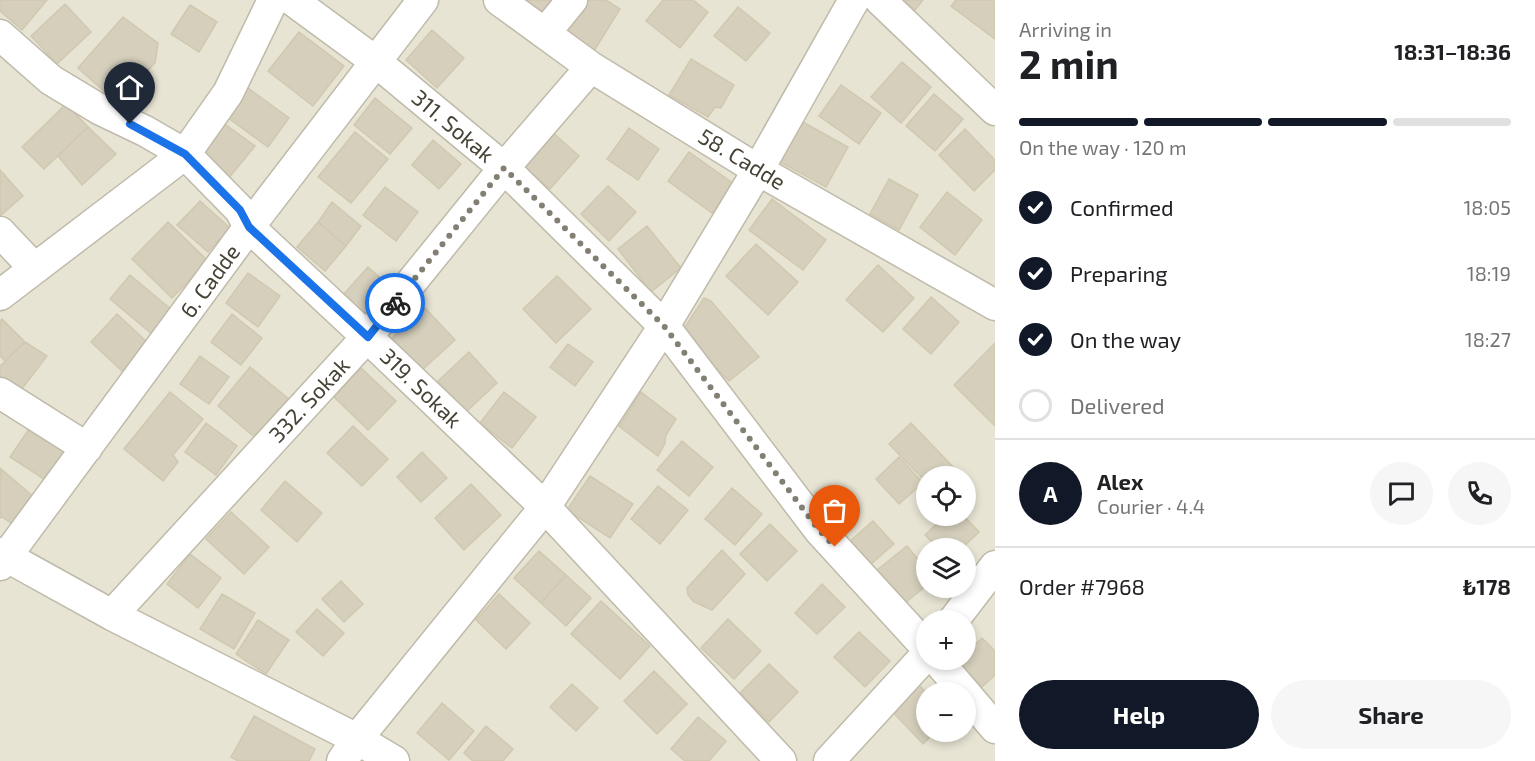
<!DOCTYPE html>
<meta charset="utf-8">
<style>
:root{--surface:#fff;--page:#f6f6f6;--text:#202124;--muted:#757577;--line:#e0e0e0;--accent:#111827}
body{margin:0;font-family:"Exo 2",sans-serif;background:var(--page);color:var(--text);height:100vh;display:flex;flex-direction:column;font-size:22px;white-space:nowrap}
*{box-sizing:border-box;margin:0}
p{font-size:20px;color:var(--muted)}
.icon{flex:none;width:33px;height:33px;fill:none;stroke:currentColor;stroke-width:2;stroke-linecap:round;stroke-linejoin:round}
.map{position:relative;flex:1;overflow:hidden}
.drawer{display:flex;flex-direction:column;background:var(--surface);width:540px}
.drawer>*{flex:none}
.controls{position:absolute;left:916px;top:466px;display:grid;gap:12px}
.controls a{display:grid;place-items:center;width:60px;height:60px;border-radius:50%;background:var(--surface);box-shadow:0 3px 9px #0003;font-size:30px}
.pin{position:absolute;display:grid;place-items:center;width:51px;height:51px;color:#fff;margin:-62px -26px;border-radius:50% 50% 50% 0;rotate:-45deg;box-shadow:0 0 6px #0007}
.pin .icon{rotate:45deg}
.courier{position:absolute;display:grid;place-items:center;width:60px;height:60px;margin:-30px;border:4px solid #1a73e8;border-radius:50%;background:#fff;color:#222;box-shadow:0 2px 8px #0007}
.summary em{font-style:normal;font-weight:700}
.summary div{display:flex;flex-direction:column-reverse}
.summary{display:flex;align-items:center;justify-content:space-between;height:102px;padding:0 24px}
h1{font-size:39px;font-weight:700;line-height:45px}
.bar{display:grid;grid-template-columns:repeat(4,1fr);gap:9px 6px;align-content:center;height:72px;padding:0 24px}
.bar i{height:8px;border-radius:4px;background:var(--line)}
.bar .on{background:var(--accent)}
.bar p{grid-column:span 4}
.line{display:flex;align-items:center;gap:15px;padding:0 24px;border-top:2px solid var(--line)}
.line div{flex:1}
.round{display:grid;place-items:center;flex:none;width:63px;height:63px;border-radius:32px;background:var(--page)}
ol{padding:0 24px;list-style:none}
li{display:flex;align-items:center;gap:18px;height:66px}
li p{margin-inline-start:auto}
li .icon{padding:6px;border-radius:50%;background:var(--accent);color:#fff;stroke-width:4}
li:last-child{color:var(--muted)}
li i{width:33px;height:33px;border:3px solid var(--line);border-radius:50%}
.button{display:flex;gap:12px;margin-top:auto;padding:12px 24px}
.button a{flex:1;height:69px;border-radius:36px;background:var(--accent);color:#fff;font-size:24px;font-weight:700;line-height:69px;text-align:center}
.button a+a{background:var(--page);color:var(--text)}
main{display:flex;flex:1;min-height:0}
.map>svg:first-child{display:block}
.residential{fill:#e7e4d4;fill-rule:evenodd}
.building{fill:#d5cfbc;stroke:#d0c8af;stroke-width:1.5}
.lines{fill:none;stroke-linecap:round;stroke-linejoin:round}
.minor-casing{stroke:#bfbaa9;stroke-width:33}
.minor{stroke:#fff;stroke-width:30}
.done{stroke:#837f73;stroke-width:6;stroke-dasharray:0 10.8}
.route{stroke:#1a73e8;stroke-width:8}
.labels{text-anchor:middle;stroke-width:5;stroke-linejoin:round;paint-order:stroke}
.street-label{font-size:22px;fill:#464235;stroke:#fff}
</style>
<main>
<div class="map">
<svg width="995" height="761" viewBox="0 0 995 761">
<rect width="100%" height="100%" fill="#f3f1e6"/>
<path class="residential" d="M0,0H995V761H0ZM927,477H966V516H927ZM927,549H966V588H927ZM927,621H966V660H927ZM927,693H966V732H927Z"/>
<path class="building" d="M2,0H47L22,30L0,11V2Z
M516,0H555L541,20Z
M582,0H606L620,9L594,51L562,32Z
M663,0H693L708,12L680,48L646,21Z
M903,0H923L915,10Z
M956,0H995V39L951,6Z
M65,4L91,32L57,64L31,36Z
M190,5L217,22L199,52L171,34Z
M738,7L770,33L746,61L714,36Z
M123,17L158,43L155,63L117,103L78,68Z
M432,30L464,58L437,88L406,60Z
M299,32L344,66L313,106L268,71Z
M691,59L734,85L721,108L715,107L708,117L669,95Z
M902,62L931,87L901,123L871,97Z
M841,85L881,113L859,144L819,116Z
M248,88L289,118L268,147L227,117Z
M934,94L963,119L935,151L906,126Z
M375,98L412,128L390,154L354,125Z
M66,104L88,127L44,169L22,147Z
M801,121L848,147L826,187L780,162Z
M222,122L255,146L228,179L199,152Z
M88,127L116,154L82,185L58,156Z
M629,128L659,149L638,180L607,159Z
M965,129L995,160V170L974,191L939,155Z
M551,131L579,156L550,189L521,164Z
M355,132L388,159L351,203L318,177Z
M433,140L461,164L439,189L412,165Z
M689,152L734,184L712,213L668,181Z
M0,170L23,196L0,216Z
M889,179L918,195L899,230L870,214Z
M608,186L636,212L609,241L581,214Z
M385,187L418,212L396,241L363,215Z
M947,192L982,220L955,255L920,227Z
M772,199L826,240L803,270L749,230Z
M200,201L230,228L208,252L177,225Z
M332,202L361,226L346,246L318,222Z
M168,222L208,261L172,298L132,259Z
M318,222L346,246L325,271L297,247Z
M647,226L681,268L651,292L618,249Z
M756,244L798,282L768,315L726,276Z
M878,265L914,298L883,332L846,300Z
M368,267L393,289L368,317L343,295Z
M248,273L280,296L258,327L226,303Z
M130,275L172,310L152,334L110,299Z
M557,276L591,309L556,343L523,309Z
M931,297L959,322L931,354L903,329Z
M704,298L711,301L759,357L729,381L681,333Z
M425,308L455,340L422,370L392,338Z
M117,314L149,344L123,372L91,342Z
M232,314L262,338L241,365L211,342Z
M2,319L25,342L5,361L0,356V321Z
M25,342L47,356L21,390L0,377V366Z
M995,343V426L954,385Z
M568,344L593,362L575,386L550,367Z
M469,352L497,383L466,412L438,381Z
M200,356L229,377L209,404L180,384Z
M250,367L290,400L257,439L218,406Z
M361,368L396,401L368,430L334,397Z
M170,392L203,419L173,455L178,462L163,481L124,449Z
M504,392L536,417L512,448L480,423Z
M641,392L676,419L666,435L665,443L658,456L619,426Z
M206,423L237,446L216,475L185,452Z
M911,423L960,474L958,477H927V483L889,444Z
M31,426L67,449L47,481L10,457Z
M353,426L388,459L362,486L327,453Z
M682,441L713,467L689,496L657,470Z
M422,452L447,478L421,502L397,477Z
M899,457L923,483L899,504L876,479Z
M0,468L34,497L14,525L2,517L0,518Z
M590,476L633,504L610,538L567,510Z
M285,481L322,513L297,542L261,510Z
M471,484L501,515L464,550L435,518Z
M658,486L688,510L660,544L631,519Z
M732,488L762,514L735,545L705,519Z
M231,512L269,547L244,574L206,539Z
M945,516H964L979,532L961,549H939L925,535Z
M873,521L894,544L871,564L850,541Z
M770,524L797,551L767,581L740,554Z
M907,546L927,570V585L905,603L877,570Z
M722,550L745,574L712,610L694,602L688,595L687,588Z
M539,551L566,575L541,603L514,578Z
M190,554L221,578L198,608L167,584Z
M566,575L591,598L566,626L541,603Z
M341,581L363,604L344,622L322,599Z
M822,584L845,607L817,634L795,613Z
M222,594L255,613L234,649L200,629Z
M499,594L530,623L506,649L476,620Z
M601,601L650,646L620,679L571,634Z
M317,609L344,633L323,656L296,632Z
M728,619L761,651L734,679L701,648Z
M258,620L289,640L266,674L236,654Z
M859,632L890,661L865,687L834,657Z
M982,638L995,651V675L982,687L957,661L966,660V653Z
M769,664L798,692L769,722L740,693Z
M654,671L687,704L657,734L624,701Z
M572,684L598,708L576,731L550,707Z
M918,684L927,693V732H935L923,744L890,709Z
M442,703L474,731L449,760L417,733Z
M254,716L315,749L309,761H238L231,757Z
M698,717L726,741L709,761H685L671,749Z
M486,726L513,749L503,761H473L464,753Z"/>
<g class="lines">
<defs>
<path id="minor" d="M292,0L375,61L504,168L664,326L819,530L927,648
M499,0L591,67L758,170L995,305
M880,0L995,110
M545,33L572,0
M0,35L51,80L99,109L145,131L185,154L240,210L249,227L367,337L545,507L781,761
M0,232L34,268
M0,295L185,154L228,93L273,0
M0,393L87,448
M0,553L112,615L357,739L394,761
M0,565L249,227L423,0
M112,615L367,337L504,168L591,67
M953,621L995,566
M937,660L965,693
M966,694L995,728
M342,761L357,739L545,507L664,326L758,170L854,0
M829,761L927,654"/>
</defs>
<use href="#minor" class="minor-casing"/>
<use href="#minor" class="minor"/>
</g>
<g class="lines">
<path class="done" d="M395,303L504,168L664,326L819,530L835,547"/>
<path class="route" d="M130,124L185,154L240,210L249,227L368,337L395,303"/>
</g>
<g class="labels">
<g class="street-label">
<text transform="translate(453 126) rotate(40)" y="8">311. Sokak</text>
<text transform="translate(742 159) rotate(31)" y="8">58. Cadde</text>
<text transform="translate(210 281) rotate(-54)" y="8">6. Cadde</text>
<text transform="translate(421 388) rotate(44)" y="8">319. Sokak</text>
<text transform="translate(309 400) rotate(-47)" y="8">332. Sokak</text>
</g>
</g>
</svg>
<div class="controls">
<a><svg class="icon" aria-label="locate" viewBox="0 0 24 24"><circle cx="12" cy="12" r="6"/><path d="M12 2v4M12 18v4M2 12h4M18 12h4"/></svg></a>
<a><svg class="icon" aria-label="layers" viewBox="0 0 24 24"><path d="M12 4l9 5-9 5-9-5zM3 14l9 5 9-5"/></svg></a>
<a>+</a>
<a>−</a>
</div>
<div class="pin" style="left:835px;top:547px;background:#ea580c"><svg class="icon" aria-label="bag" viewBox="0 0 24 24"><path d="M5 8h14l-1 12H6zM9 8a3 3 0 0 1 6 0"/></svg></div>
<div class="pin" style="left:130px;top:124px;background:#1f2937"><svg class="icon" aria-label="home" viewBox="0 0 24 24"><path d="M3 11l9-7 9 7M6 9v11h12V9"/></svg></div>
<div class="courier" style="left:395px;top:303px"><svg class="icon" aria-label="bike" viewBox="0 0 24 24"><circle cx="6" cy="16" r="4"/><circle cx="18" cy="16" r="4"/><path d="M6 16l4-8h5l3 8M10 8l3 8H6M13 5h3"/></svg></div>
</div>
<section class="drawer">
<div class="summary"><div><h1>2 min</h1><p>Arriving in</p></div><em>18:31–18:36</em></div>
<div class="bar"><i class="on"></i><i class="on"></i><i class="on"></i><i></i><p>On the way · 120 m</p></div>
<ol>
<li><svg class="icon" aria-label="check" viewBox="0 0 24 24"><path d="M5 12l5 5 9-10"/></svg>Confirmed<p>18:05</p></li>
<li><svg class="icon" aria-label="check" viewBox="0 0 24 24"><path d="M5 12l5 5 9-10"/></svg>Preparing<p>18:19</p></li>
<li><svg class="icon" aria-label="check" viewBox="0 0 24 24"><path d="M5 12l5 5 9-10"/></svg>On the way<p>18:27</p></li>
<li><i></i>Delivered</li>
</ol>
<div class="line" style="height:108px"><b class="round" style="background:var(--accent);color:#fff">A</b><div><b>Alex</b><p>Courier · 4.4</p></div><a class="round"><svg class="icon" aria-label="chat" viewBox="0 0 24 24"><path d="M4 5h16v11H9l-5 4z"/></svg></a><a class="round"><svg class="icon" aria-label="phone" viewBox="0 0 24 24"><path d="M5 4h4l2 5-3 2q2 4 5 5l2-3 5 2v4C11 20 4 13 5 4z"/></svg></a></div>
<div class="line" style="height:78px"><div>Order #7968</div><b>₺178</b></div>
<div class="button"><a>Help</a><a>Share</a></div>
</section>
</main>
